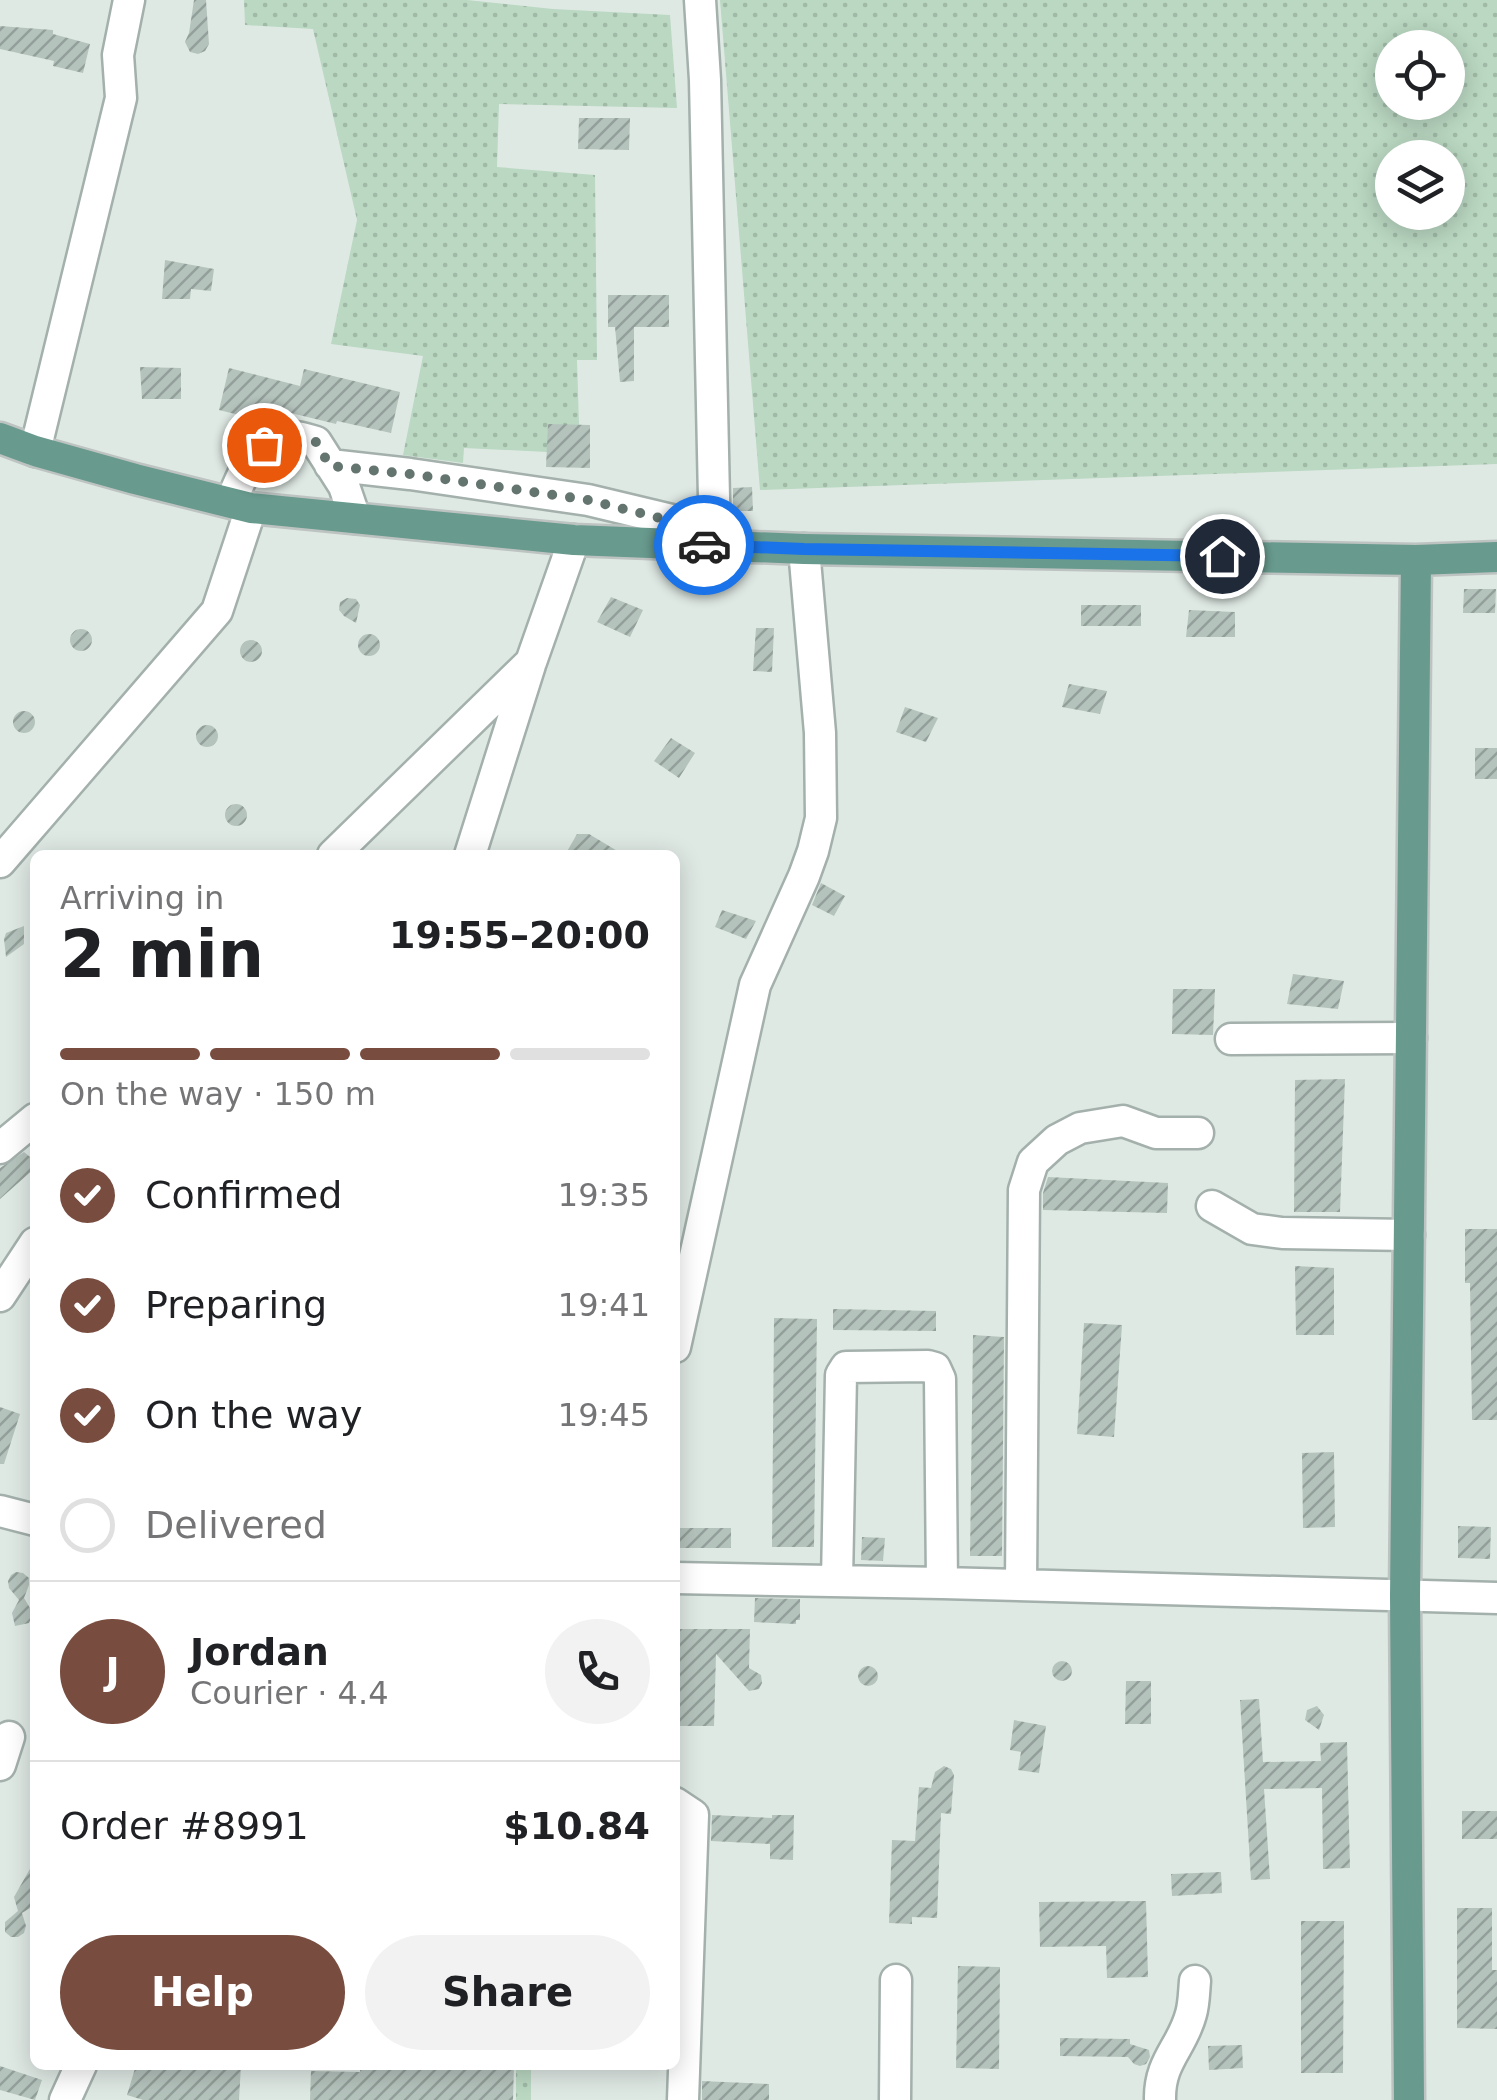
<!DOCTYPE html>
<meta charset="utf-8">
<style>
:root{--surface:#fff;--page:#f2f2f2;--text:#202124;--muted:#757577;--line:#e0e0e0;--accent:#784d40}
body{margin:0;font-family:"DejaVu Sans",sans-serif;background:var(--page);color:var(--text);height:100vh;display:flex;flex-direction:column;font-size:38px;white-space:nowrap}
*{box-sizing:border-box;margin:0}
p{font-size:32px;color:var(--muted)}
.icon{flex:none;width:55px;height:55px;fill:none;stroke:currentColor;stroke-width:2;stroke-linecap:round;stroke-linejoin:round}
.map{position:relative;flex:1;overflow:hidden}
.drawer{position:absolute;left:30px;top:850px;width:650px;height:1220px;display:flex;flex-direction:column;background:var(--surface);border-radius:15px;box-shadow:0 5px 25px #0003}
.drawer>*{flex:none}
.fabs{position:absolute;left:1375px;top:30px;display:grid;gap:20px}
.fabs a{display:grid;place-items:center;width:90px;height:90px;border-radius:50%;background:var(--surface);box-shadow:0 5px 25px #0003;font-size:50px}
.pin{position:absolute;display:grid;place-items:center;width:85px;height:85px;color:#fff;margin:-42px;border:5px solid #fff;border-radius:50%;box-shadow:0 2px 10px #0007}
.courier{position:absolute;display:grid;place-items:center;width:100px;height:100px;margin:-50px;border:8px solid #1a73e8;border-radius:50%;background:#fff;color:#222;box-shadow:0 2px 12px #0007}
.headline em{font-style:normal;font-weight:800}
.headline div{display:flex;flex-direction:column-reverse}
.headline{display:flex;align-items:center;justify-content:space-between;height:170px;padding:0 30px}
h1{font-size:65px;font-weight:800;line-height:75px}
.bar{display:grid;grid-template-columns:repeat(4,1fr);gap:15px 10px;align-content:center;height:120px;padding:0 30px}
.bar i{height:12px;border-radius:8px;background:var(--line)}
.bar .on{background:var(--accent)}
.bar p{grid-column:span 4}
.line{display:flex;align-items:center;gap:25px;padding:0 30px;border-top:2px solid var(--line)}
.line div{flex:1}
.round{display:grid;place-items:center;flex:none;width:105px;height:105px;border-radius:52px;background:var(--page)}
ol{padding:0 30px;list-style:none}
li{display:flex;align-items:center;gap:30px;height:110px}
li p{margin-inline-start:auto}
li .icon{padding:10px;border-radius:50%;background:var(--accent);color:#fff;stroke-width:4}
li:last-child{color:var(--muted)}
li i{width:55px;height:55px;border:5px solid var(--line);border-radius:50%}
.primary-button{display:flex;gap:20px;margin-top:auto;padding:20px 30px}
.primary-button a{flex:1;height:115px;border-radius:60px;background:var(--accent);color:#fff;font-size:40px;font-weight:800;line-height:115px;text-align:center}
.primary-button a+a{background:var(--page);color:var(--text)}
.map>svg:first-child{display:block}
.grass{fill:url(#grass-dots);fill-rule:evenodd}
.building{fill:url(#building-hatch)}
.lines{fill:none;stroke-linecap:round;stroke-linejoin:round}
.minor-casing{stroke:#a3b0ab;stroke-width:35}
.major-casing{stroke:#bdc3c1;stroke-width:35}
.minor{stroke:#fff;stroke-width:30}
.major{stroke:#689a8d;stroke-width:30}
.done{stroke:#647570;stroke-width:10;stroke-dasharray:0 18}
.route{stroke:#1a73e8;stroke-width:12}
</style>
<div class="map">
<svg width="1497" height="2100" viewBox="0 0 1497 2100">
<defs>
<pattern id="grass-dots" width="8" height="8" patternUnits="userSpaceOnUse" patternTransform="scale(2.5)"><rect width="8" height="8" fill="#bad8c2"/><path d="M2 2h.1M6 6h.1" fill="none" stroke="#a0baa7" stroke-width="1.8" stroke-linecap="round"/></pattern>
<pattern id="building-hatch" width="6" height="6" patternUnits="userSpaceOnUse" patternTransform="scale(2.5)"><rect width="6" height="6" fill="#b5c3bd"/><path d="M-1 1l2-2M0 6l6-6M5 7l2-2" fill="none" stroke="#939f9a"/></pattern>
</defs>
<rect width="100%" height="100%" fill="#dfe9e4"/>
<path class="grass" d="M244,0H467L553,9L670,15L677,108L499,104L497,167L595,175L597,360H577L579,425L547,452L464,448L463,463L403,455L423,356L331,344L357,220L313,29L245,25Z
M720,0H1497V464L760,490ZM1392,48H1448V102H1392ZM1392,158H1448V212H1392Z
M516,2065H531V2100H516Z"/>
<path class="building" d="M194,0H206L209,44L205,51L198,54L190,52L185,42L189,33Z
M0,26L53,30V34L90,44L83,73L53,66L54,61L0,49Z
M579,118H630L629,150L578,149Z
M165,260L214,269L211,291L191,289L190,299H162Z
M608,295H669V327H634V381L620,382L615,327H608Z
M140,367L181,368V399H142Z
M229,368L300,386L304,369L400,392L391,433L337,421L336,424L266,407L263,421L219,410Z
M548,424L590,425V468L546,467Z
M752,487L753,511H733V488Z
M1464,589H1496L1495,613H1463Z
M611,597L643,610L630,637L597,622Z
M347,598L356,599L360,605L356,623L344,616L339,610L340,602Z
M1081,605H1141V626H1081Z
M1189,610L1235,612V637H1186Z
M756,628H774L772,672L753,671Z
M70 640a11 11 0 1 1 22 0a11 11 0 1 1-22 0Z
M358 645a11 11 0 1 1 22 0a11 11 0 1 1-22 0Z
M240 651a11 11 0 1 1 22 0a11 11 0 1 1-22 0Z
M1069,684L1107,691L1100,714L1062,707Z
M905,707L938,718L926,742L896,732Z
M13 722a11 11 0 1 1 22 0a11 11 0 1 1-22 0Z
M196 736a11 11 0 1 1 22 0a11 11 0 1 1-22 0Z
M671,738L695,753L679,778L654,761Z
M1475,748H1497V779H1475Z
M225 815a11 11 0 1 1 22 0a11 11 0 1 1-22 0Z
M577,834H589L624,855H565Z
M821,883L845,896L834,916L812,905Z
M722,910L756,921L746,939L715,927Z
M24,926V944L6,957L4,939L6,933Z
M1293,974L1344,981L1338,1009L1287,1004Z
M1173,989H1215L1213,1035L1172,1034Z
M1345,1079L1340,1212H1294L1295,1080Z
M24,1152L35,1161V1168L0,1199V1168Z
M1048,1177L1168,1183L1167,1213L1043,1210V1193Z
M1465,1229H1497V1420H1472L1470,1283H1465Z
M1295,1266L1334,1268V1335H1296Z
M833,1309L936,1311V1331L833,1330Z
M774,1318L817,1319L814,1547H772Z
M1084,1323L1122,1325L1114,1437L1077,1434Z
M973,1335L1004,1337L1002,1556H970Z
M0,1407L20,1414L4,1464H0Z
M1334,1452L1335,1527L1303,1528L1302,1453Z
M1458,1526L1491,1527L1490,1559L1458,1558Z
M680,1528H731V1548H680Z
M862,1537L885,1538L883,1561L861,1560Z
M16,1572L23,1573L29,1578V1585L24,1598L33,1613L29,1623L15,1626L12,1613L19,1600L9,1588L8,1581L11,1575Z
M755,1598L800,1599V1620H796V1624L754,1622Z
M675,1629H750L749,1668L761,1675L762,1683L759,1689L749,1691L716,1654L714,1726H675Z
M1052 1671a10 10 0 1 1 20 0a10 10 0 1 1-20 0Z
M858 1676a10 10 0 1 1 20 0a10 10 0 1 1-20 0Z
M1126,1681H1151V1724H1125Z
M1259,1699L1263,1762L1321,1761L1320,1743L1347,1742L1350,1868L1323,1869L1322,1788L1264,1789L1270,1879L1251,1880L1240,1700Z
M1317,1706L1324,1715L1319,1730L1305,1720L1307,1710Z
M1014,1720L1046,1726L1039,1773L1018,1770L1021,1752L1010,1750Z
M944,1766L951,1769L954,1775L951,1814L941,1813L937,1918L912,1917V1924L889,1923L892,1840L915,1841L919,1787L931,1788L935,1772Z
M1462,1811H1497V1839H1462Z
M712,1815L772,1818V1815H794L793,1860L770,1859V1844L711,1841Z
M35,1860V1905L22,1913L26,1926L24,1933L18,1937H11L5,1932V1922L18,1911L14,1897Z
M1221,1872L1222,1893L1172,1896L1171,1874Z
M1146,1901L1148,1977L1107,1978L1106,1946L1040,1947L1039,1902Z
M1457,1908H1492V1970H1497V2029L1457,2028Z
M1301,1921H1344L1343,2073H1301Z
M958,1966L1000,1967L999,2069L956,2068Z
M1060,2038L1130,2039V2044L1149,2050L1150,2057L1146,2064L1140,2066L1134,2064L1128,2057L1060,2056Z
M1242,2045L1243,2068L1209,2070L1208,2046Z
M136,2065H241L239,2100H143L127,2095Z
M360,2065L432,2069V2066L514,2065L513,2100H310L311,2071L360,2072Z
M0,2066L42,2080L35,2100L0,2090Z
M702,2081L769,2084V2100H702Z"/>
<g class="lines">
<defs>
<path id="minor" d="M700,0L705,80L715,545
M35,451L121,98L118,55L129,0
M330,465L410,474L588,500L676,521L699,544
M231,502C243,473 255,439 292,437C299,436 309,440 316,442L344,486L355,518
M333,855L531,662L574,540
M470,855L530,665
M0,862L217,611L251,508
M1231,1039L1411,1038
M0,1148L35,1119
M1212,1206L1252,1229L1282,1233L1409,1235
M0,1296L35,1243
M675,1347L755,985L804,876L813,851L821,818L820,733L804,549
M0,1511L35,1520
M675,1578L942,1583L1497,1598
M837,1581L841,1375L846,1367L928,1366L935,1368L940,1379L942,1583
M1021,1585L1024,1190L1033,1162L1057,1140L1080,1128L1123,1121L1156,1133H1198
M0,1765L9,1737
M675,1803L693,1815L683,2100
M65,2100L81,2065
M895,2100L896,1980
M1160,2100C1159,2061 1182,2048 1191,2014C1194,2004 1194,1992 1195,1981"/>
<path id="major" d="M0,438L35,451L135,479L251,508L574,540L804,549L1416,560L1497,557
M1409,2100L1405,1596L1416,560"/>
</defs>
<use href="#minor" class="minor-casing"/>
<use href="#major" class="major-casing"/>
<use href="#minor" class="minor"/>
<use href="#major" class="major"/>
</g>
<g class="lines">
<path class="done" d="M264,445L293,436L316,442L330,466L410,474L588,500L676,522L699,544L704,545"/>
<path class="route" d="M704,545L804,549L1222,556"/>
</g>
</svg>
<div class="fabs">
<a><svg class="icon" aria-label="locate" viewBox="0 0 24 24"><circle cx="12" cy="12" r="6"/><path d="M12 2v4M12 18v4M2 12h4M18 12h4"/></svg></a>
<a><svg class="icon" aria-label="layers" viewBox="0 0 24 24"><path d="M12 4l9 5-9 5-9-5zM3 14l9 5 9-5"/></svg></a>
</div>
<div class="pin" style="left:264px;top:445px;background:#ea580c"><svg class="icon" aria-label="bag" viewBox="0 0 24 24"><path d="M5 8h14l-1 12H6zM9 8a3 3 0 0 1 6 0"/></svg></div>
<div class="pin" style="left:1222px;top:556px;background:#1f2937"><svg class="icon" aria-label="home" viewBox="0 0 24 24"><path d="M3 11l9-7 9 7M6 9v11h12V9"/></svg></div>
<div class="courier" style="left:704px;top:545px"><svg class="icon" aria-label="car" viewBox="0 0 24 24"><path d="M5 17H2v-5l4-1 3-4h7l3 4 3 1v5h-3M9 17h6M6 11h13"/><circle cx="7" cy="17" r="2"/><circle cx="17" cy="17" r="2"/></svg></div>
<section class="drawer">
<div class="headline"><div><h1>2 min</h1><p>Arriving in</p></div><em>19:55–20:00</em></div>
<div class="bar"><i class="on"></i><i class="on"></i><i class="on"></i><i></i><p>On the way · 150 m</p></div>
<ol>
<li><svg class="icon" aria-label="check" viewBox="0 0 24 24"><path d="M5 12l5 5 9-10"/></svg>Confirmed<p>19:35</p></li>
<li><svg class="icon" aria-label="check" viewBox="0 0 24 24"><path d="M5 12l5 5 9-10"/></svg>Preparing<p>19:41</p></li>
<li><svg class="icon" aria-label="check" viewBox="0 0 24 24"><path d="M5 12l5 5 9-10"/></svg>On the way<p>19:45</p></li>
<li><i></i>Delivered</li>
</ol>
<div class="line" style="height:180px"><b class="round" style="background:var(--accent);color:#fff">J</b><div><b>Jordan</b><p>Courier · 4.4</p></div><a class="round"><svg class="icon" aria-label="phone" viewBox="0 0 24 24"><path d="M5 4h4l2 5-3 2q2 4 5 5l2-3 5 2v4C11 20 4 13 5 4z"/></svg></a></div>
<div class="line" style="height:130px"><div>Order #8991</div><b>$10.84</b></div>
<div class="primary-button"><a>Help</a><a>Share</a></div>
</section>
</div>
